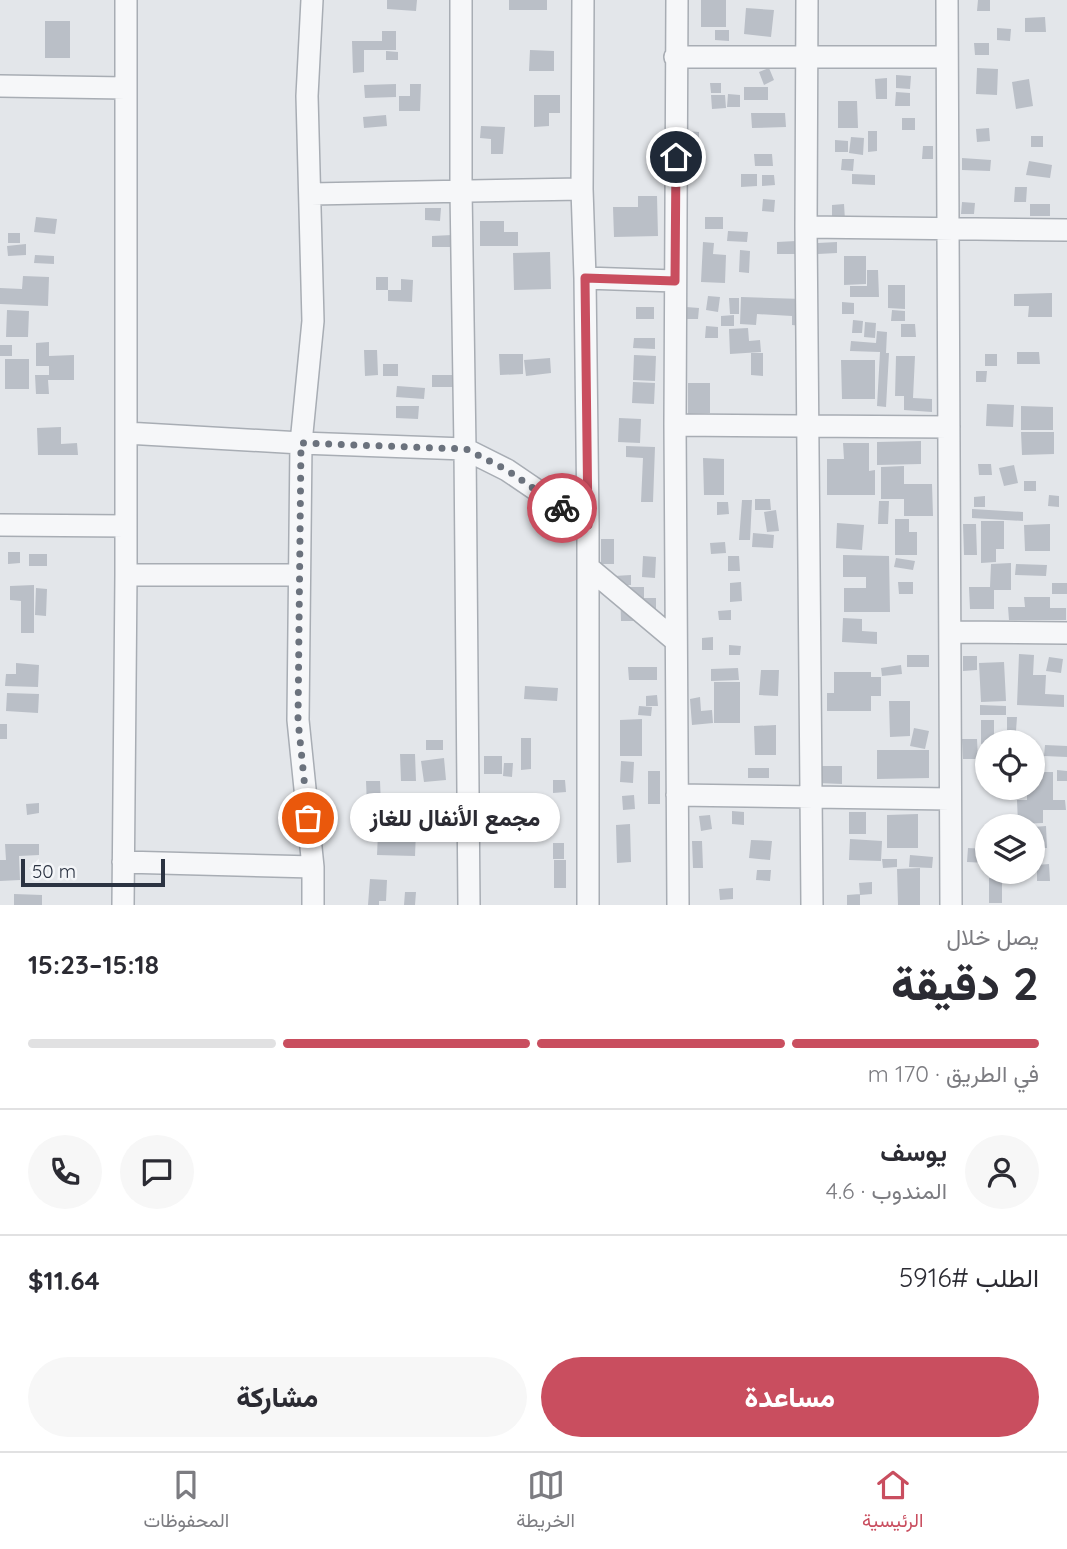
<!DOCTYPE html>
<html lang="ar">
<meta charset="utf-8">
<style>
:root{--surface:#fff;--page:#f7f7f7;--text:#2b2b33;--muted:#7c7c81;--line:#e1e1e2;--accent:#c94e5f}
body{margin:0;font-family:Quicksand,Vazirmatn,sans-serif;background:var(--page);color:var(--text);direction:rtl;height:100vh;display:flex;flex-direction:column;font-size:26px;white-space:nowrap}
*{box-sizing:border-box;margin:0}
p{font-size:23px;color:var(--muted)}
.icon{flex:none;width:38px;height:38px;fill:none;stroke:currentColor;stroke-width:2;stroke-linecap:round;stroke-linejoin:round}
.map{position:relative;height:905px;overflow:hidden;direction:ltr}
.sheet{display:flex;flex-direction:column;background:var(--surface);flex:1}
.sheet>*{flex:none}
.buttons{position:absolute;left:975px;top:730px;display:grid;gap:14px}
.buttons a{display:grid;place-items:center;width:70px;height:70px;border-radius:50%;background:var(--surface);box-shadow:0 2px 5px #0004;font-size:35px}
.scale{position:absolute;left:21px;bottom:18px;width:144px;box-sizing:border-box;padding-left:7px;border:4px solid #2b3342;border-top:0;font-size:19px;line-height:24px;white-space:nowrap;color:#2b3342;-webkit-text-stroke:5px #f3f5f8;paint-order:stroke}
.pin{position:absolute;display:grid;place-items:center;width:60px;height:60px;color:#fff;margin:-30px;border:4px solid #fff;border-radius:50%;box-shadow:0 2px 7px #0007}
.courier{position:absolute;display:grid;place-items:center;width:70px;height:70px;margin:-35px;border:5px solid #c94e5f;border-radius:50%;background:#fff;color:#222;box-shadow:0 2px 9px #0007}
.bubble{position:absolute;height:49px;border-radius:24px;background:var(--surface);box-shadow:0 2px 5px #0004;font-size:23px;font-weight:800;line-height:49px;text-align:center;direction:rtl}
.summary em{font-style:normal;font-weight:800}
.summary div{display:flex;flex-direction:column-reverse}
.summary{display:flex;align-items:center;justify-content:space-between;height:119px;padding:0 28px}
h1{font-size:46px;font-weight:800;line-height:52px}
.bar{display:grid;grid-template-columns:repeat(4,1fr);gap:10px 7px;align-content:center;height:84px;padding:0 28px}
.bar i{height:9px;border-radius:5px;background:var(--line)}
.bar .on{background:var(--accent)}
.bar p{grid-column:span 4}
.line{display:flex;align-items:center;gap:18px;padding:0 28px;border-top:2px solid var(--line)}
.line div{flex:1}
.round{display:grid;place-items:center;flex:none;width:74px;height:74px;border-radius:37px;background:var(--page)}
.button{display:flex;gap:14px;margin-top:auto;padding:14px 28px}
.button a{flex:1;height:80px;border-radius:42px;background:var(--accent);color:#fff;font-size:28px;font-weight:800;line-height:80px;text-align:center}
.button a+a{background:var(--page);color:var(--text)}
.menu{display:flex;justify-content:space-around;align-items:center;height:98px;border-top:2px solid var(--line);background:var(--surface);font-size:19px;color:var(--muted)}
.menu a{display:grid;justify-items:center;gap:4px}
.menu .on{color:var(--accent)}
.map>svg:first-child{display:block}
.building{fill:#babfc7}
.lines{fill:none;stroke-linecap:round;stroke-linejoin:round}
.minor-casing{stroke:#a8adb4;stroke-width:24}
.minor{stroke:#f6f7f9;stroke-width:21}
.done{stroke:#6b727d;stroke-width:7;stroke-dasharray:0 12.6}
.route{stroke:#c94e5f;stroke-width:9}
</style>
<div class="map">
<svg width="1067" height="905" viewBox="0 0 1067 905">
<rect width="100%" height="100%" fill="#e3e6ea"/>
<path class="building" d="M387,0H417L416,11L387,9Z
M509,0H547V10H509Z
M701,0H726V27H701Z
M978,0H990V11H977Z
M746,8L774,10L771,37L744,34Z
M1045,17L1046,32H1025V18Z
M45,21H70V58H45Z
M997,28L1011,29L1010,41L997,40Z
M715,30H729V41L715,40Z
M382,31H396V50H364V72L353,73L352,41H382Z
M974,43H989V55H975Z
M530,50L554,51V71H529Z
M386,51L398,52V60H386Z
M769,68L774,80L764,85L759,72Z
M977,68L998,69L997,95L976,94Z
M896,75L911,76L910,89L896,88Z
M887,78V99H876L875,79Z
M1029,79L1033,106L1016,109L1012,82Z
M710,83H721V93H711Z
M396,84V97L365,98L364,85Z
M410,84H421L420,111H399V96H410Z
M744,87H768V100H744Z
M896,92L910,93V106H895Z
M728,94L740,95V107H727Z
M534,95H560V113H549V126L534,127Z
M711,95H725L726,108L712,109Z
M838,101H857L858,128H838Z
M751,113H785L786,127L752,128Z
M386,115L387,126L364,128L363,117Z
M902,118H915V130H902Z
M481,126L505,127L503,154H491V139L480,138Z
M989,128L990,141L977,142L976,129Z
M688,131L699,132V143L688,142Z
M868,131H877V151L868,152Z
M1031,136H1043V147H1031Z
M851,137L864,138L863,155L849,153Z
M835,140L848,141V152H835Z
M923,146H933V159H922Z
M754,154H772L773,166H755Z
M962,158L991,160L990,171L962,170Z
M842,159H854L853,171L841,170Z
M1029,161L1052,165L1050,178L1026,175Z
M741,174H757V186L741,187Z
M852,174L875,175V185L852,184Z
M762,175H774L775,185L762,186Z
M1015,187H1027L1026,202H1014Z
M638,196H657L658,236L614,237L613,207H638Z
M763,199L775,200L774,212L762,211Z
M962,202L975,203L974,214H961Z
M844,204L845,220H832V205Z
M1030,204H1050V216H1030Z
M425,208H441L440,221L425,220Z
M36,217L57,219L55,234L34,232Z
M705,217H723V229H705Z
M480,221H504V232H518V246H480Z
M728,231L748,232L747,242L727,241Z
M8,233H20V243H8Z
M452,235L453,247H432V236Z
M796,241V254H777V242Z
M703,242L714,243L713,254L726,255L725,283L701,282Z
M837,242V253L818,254V243Z
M26,244V255L8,256L7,246Z
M740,250L750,251L749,273L739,272Z
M550,252L551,289L514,290L513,253Z
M35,255L54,256V264L34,263Z
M844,256H866V284L844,285Z
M867,270H878L879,297H850V286H867Z
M23,276L49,277L48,306L0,304V288L22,289Z
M376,277H388V290H376Z
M401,279L413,280L412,302L388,301V290H401Z
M888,285H905V309L888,308Z
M1052,293V317H1028L1029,306H1014V294Z
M708,296L720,297L718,312L706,310Z
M741,297L803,299L802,326L792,325V316L757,314L756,325L740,324Z
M729,298H739V314H730Z
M842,302L854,303V314H842Z
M636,307H654V319H636Z
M686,307L699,308L698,319H685Z
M7,310L29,311L28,337H6Z
M892,310L905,311V321H891Z
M734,315V326H721V316Z
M853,320L863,321L862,333H852Z
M865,322L876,323L875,338L864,337Z
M901,324H915L916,337H901Z
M706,326L718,327V338H705Z
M748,328L749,341L760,340L761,352L730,354L729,329Z
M877,331L887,332L886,353H889L886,407L877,406L880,352L850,351L851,341L876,343Z
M634,338H655V349L633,348Z
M49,342V356L74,355V380H48L49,394H36L35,375H49V366H36V343Z
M0,345H12V356H0Z
M364,350H377L378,375L365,376Z
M1017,352H1039L1040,364H1017Z
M751,353H763V376L751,375Z
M499,354H523V374L500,375Z
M985,354H997V366H985Z
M634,355L656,356L655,381L633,380Z
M896,356H915L913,398L932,399V412L904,410V396H895Z
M550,358L551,373L526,376L524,360Z
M5,359H29V389H5Z
M841,360H875V399H842Z
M383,364H398V376H383Z
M976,371H987L986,382H976Z
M432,375H453V387H432Z
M633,382L655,383L654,404L632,403Z
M688,383H710V413L688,414Z
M397,386L425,388L424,399L396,397Z
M987,404L1014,405L1013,427L986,426Z
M396,406H419L418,419L396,418Z
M1021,406L1053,407V430H1021Z
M619,418L641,419L640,443L618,442Z
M61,427V444L77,443L78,455H38L37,428Z
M1021,432H1054V454L1022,455Z
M921,441V464L877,465V442Z
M843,443H869V471L875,470V495H827V459H844Z
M626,446L655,447L653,502H641L643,458L626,457Z
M703,458L724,459V495H704Z
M978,464H991L992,475H979Z
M1014,465L1018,483L1004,486L999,468Z
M904,466V484H932L933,516H904V499H881V467Z
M1024,481H1036V491H1024Z
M1049,495L1059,496V507L1048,506Z
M985,496V507H974V497Z
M755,499H770L771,510H755Z
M742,500H752L750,540H739Z
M879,501H889L888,524H878Z
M717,502H728L729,514L717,515Z
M972,509L1023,512V521L972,518Z
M776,510L779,531L767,532L764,512Z
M895,519H909V532H917V555H895Z
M981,521H1004V549H996V562L981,563Z
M837,523L864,525L862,550L836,548Z
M963,524H976L977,555H964Z
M1050,524V551H1025L1024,525Z
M753,533L774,535L773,548L752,547Z
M601,539H614V564H601Z
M725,542L726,553L711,554L710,543Z
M8,552H20V563L8,564Z
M29,554H47V566H29Z
M843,555L889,556L890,612H844V588H866V577H843Z
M643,556L656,557L655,578L642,577Z
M728,556H739L740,571H728Z
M896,558L915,561L913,570L894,567Z
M1011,563V590H994V609H970L969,587H990L991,564Z
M1016,564L1047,565L1046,576L1015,575Z
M631,575V585H615L614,576Z
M741,582L742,601L730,602V583Z
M898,582H913V594H899Z
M1052,583H1067V594H1052Z
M34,585V633H21V601L10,600V586Z
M620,587H644V598H656V621H621Z
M36,588L47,589L46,616L35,615Z
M1024,597H1050V608H1066V620H1009L1008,607H1025Z
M731,610V620H719L718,611Z
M843,618L862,619V631L877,632V644L842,642Z
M713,637V650H702V638Z
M729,645L741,646L740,655H729Z
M1019,654L1034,655L1033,675H1046L1045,694L1064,695V707L1017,705Z
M907,655H929V667H907Z
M963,656H977V670L963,671Z
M1049,657L1063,659L1061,673L1046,671Z
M1004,662L1006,701L981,702L979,663Z
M16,663L39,665L38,687L5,686L6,674H16Z
M901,665L902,674L882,676L881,668Z
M628,667H657V680H629Z
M738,668L739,680L711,681V669Z
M761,670H779L778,696L759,695Z
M834,672H871V677H881V696H871V711H827V693H834Z
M714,682H740V723H714Z
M525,686L558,688L557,701L524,699Z
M7,693L39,694L38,713L6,711Z
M657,695L658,706H646V696Z
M700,697L701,711L712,710L713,723L692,725L690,699Z
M889,701H910V736L890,737Z
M980,705L1006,706V715H980Z
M639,706L652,707L651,716L638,715Z
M1007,717H1017L1016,731L1007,730Z
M642,719V756H620V720Z
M981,720H994V742L981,744Z
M0,724H7V739H0Z
M776,725V755H755L754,726Z
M914,728L929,731L925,749L910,746Z
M1004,732H1018V742H1004Z
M521,738H531V769L521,770Z
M962,739H977L978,759H963Z
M426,740H443V750H426Z
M1045,745L1067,746V757L1044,756Z
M877,750H929V778L877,779Z
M400,754H415L416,781H401Z
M484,756H502V774H484Z
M444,758L446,780L424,782L421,761Z
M1042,759V771H1032V760Z
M621,761L634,762L633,783L620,782Z
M504,763H513L512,777L503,776Z
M818,766H842V784L818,783Z
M748,768H769V778H748Z
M1057,770L1067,771V781H1057Z
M648,771H660V804H648Z
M1032,772H1053V800H1065L1066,810H1043V823L1018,824L1017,800H1027V788H1032Z
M553,780H565L566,792L553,793Z
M366,781H380L381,806H367Z
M634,795L635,809L623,810L622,796Z
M39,803V813L27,815L26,804Z
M527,806L554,807V820H541L540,832H525Z
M368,808L404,810L403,830L416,831L415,856L377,855L378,833L368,832Z
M732,811L744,812V825L732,824Z
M849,812H866V834H849Z
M918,814V848H887V815Z
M710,815L712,829L701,831L699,816Z
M630,824L631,862L617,863L616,825Z
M1046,826L1047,848H1034L1033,827Z
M850,839L882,841L881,861L849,860Z
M751,840L772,841L770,860L749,858Z
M692,841H702L703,868H693Z
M553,843H564V859H553Z
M5,844H39V855L19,856L20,880L0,881V860H6Z
M968,848L987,849V863L967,862Z
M1032,850H1039L1041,863L1032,864Z
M910,855L933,857L932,868L909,867Z
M882,859H897V867L883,868Z
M554,860H566V888H554Z
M1049,864L1050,881H1037V865Z
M920,868V905H898L897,869Z
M757,870H771L770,881L756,880Z
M989,878H1002V903H989Z
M370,879L387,880L386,901H379V905H368Z
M872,882V894L860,895L859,883Z
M733,888V899L720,900L719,889Z
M405,892H416L415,905H404Z
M14,894L42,895V905H14Z
M860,894V905H847V895Z"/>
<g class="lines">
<defs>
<path id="minor" d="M312,0L307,96L313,321L301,443L298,720L313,867V905
M461,0V190L465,449L469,905
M583,0L582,189L585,278L588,525V905
M677,0L675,425L678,905
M807,0L806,227L812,905
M947,0L951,905
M675,57H947
M0,86L125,88
M311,194L582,189
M806,227L1067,230
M585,278L675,281
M675,425L949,427
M126,433L301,443L465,449L507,470L588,525
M0,525L126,526
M589,568L676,641
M126,575H299
M950,632L1067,633
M677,795L950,799
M123,862L313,867
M123,905L126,575V0"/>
</defs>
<use href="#minor" class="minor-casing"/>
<use href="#minor" class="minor"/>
</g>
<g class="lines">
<path class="done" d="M308,818L298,720L301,443L466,449L507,470L562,508"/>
<path class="route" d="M562,508L588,525L585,278L675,281L676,157"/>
</g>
</svg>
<div class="buttons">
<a><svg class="icon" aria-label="locate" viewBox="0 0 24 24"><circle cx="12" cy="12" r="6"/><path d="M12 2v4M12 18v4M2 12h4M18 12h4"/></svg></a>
<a><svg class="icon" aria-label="layers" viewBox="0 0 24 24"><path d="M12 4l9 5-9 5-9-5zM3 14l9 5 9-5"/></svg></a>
</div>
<div class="scale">50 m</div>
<div class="pin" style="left:308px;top:818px;background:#ea580c"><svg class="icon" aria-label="bag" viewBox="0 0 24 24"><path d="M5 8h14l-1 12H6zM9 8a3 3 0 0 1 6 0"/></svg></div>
<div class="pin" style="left:676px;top:157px;background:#1f2937"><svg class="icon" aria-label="home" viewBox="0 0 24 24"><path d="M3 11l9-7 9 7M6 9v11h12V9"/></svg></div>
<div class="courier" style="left:562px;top:508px"><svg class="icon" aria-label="bike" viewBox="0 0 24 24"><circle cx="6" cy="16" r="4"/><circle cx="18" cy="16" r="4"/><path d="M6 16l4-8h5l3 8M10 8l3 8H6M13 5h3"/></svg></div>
<div class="bubble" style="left:350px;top:793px;width:210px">مجمع الأنفال للغاز</div>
</div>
<section class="sheet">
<div class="summary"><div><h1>2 دقيقة</h1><p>يصل خلال</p></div><em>15:18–15:23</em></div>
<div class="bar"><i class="on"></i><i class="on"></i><i class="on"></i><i></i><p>في الطريق · 170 m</p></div>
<div class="line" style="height:126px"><a class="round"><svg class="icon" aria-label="person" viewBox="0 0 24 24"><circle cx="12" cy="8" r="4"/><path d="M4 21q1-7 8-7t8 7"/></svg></a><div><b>يوسف</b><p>المندوب · 4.6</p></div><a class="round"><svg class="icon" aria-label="chat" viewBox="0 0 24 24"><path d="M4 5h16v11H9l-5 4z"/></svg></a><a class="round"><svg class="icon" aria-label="phone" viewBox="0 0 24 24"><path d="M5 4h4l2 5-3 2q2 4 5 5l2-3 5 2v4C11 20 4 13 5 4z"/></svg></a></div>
<div class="line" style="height:91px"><div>الطلب #5916</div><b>$11.64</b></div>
<div class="button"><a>مساعدة</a><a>مشاركة</a></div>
</section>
<nav class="menu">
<a class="on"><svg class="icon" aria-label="home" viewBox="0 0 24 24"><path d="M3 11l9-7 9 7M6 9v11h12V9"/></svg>الرئيسية</a>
<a><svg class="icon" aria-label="map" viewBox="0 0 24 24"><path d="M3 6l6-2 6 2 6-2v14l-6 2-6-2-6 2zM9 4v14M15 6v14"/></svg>الخريطة</a>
<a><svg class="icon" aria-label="saved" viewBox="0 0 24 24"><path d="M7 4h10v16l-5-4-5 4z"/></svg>المحفوظات</a>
</nav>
